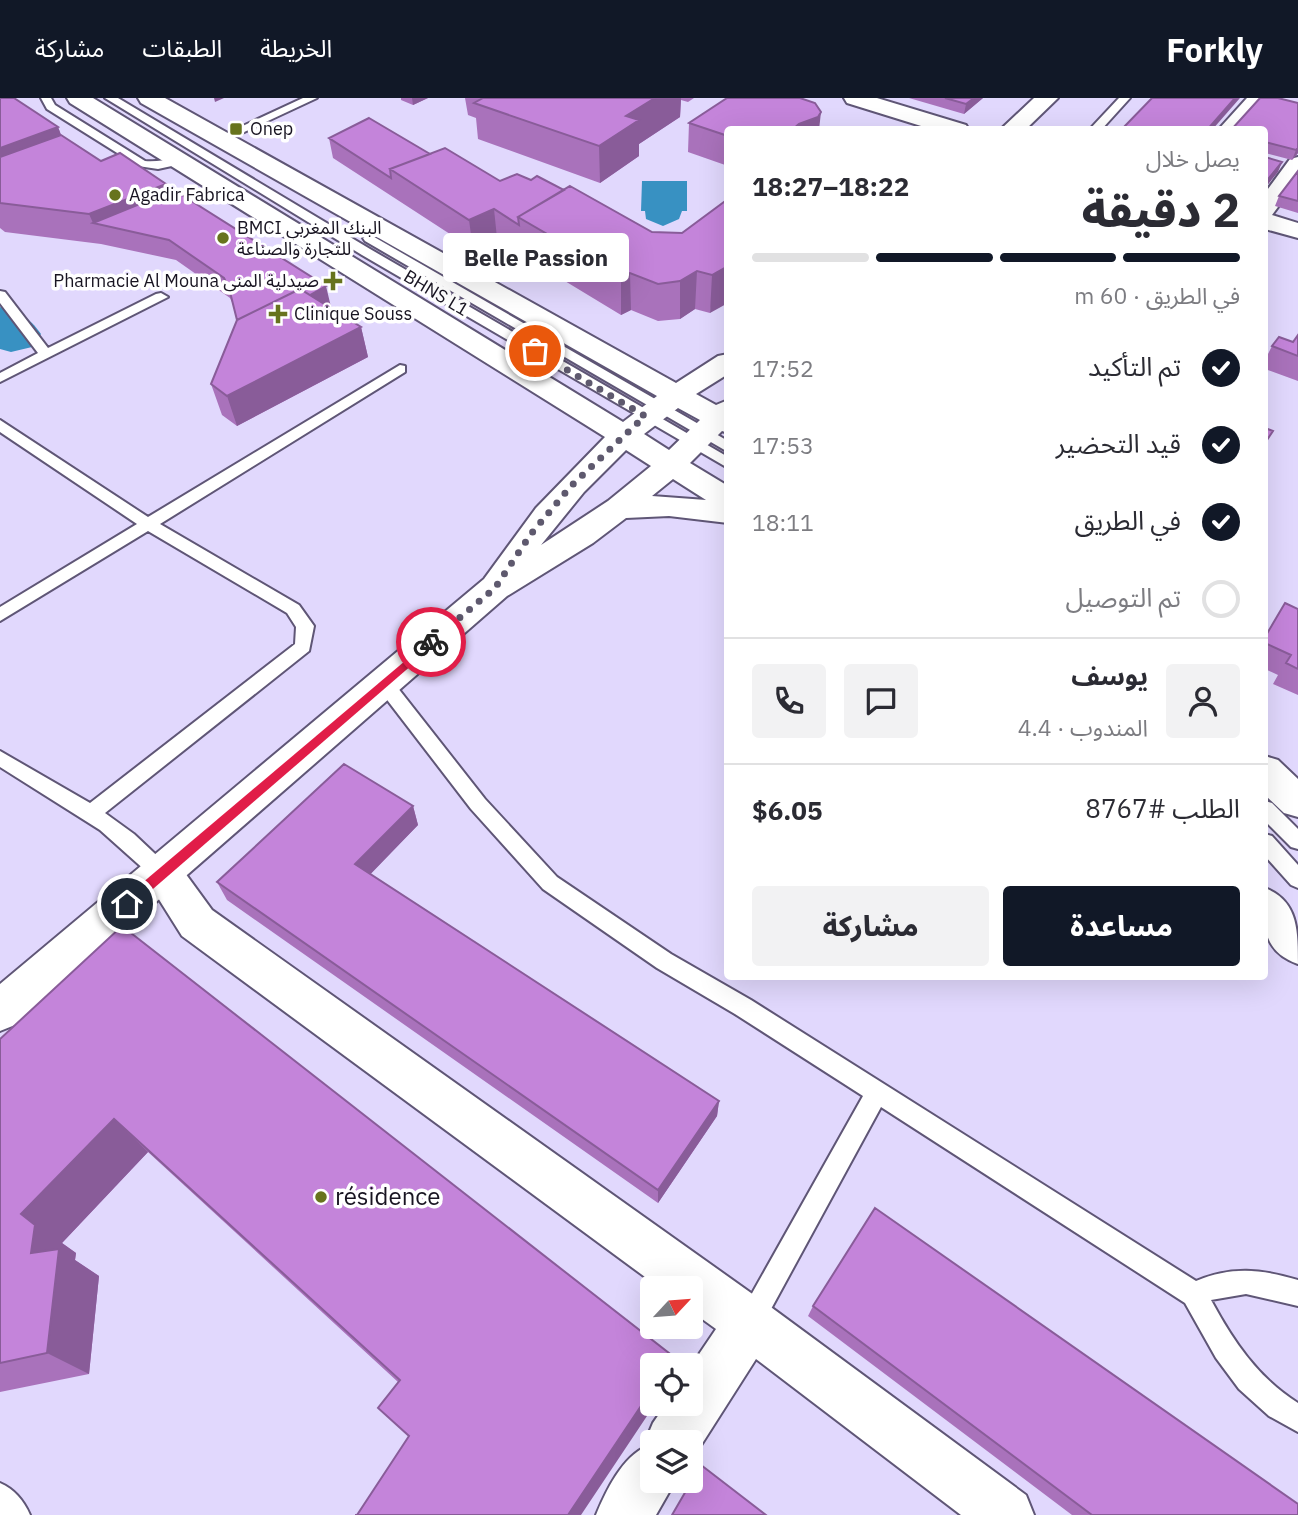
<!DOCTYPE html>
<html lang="ar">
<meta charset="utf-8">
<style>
:root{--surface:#fff;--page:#f2f2f3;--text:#2b2b33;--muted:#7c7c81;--line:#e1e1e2;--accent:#111827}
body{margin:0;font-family:"IBM Plex Sans","Noto Sans Arabic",sans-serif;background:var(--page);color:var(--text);direction:rtl;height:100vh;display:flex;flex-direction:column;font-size:26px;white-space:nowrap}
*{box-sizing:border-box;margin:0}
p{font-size:23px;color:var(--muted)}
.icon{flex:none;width:38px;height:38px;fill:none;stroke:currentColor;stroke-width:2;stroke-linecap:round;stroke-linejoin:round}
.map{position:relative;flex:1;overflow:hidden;direction:ltr}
.details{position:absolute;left:724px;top:28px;width:544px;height:854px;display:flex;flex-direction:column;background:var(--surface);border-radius:7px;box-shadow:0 7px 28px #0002;direction:rtl}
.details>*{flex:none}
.needle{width:46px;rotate:64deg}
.fabs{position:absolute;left:640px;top:1178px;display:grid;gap:14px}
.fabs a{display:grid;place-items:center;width:63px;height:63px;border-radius:7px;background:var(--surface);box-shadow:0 7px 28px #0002;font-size:35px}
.pin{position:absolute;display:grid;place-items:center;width:60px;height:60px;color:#fff;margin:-30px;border:4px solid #fff;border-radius:50%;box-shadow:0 2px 7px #0007}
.courier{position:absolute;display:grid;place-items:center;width:70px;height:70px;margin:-35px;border:5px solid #e11d48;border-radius:50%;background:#fff;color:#222;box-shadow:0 2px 9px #0007}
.bubble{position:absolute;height:49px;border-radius:7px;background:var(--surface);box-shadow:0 7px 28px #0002;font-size:23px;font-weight:800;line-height:49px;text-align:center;direction:rtl}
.overview em{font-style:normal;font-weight:800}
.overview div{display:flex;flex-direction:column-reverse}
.overview{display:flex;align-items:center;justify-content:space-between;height:119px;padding:0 28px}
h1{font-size:46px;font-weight:800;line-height:52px}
.bar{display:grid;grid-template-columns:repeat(4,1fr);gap:10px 7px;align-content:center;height:84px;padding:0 28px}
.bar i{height:9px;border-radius:5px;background:var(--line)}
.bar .selected{background:var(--accent)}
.bar p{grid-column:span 4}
.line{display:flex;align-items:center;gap:18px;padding:0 28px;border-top:2px solid var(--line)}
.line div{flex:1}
.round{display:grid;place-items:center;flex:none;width:74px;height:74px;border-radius:7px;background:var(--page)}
ol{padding:0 28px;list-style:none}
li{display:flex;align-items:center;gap:21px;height:77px}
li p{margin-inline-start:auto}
li .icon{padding:7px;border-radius:50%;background:var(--accent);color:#fff;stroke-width:4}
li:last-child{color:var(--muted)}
li i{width:38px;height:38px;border:4px solid var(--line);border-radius:50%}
.button{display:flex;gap:14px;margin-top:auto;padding:14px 28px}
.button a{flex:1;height:80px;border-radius:7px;background:var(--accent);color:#fff;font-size:28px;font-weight:800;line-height:80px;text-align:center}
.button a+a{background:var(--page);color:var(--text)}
header{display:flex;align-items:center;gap:42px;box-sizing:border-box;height:98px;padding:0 35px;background:var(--accent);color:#fff}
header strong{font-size:33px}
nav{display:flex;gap:38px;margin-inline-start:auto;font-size:24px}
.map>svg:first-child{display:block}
.water{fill:#3891c2}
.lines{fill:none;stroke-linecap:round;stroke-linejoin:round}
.river{fill:#3891c2;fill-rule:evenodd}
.service-casing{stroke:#5f5676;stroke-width:4}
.minor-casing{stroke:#5f5676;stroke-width:4}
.tertiary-casing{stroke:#5f5676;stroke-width:4}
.service{fill:#fff;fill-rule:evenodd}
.minor{fill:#fff;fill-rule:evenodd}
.tertiary{fill:#fff;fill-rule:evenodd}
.wall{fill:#a972bb}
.shaded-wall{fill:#895c99}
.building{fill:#c484da;stroke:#895c99;stroke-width:2}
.route{fill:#e11d48}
.done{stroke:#5e596e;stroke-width:7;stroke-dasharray:0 12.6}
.poi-dot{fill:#67731d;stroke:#fff;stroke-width:2.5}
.labels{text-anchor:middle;stroke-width:7;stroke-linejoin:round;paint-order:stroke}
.far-poi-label{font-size:18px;fill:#181421;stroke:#fff;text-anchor:start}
.far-street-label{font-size:18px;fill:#181421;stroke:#fff}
.near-poi-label{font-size:24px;fill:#181421;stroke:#fff;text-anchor:start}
</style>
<header>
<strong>Forkly</strong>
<nav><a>الخريطة</a><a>الطبقات</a><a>مشاركة</a></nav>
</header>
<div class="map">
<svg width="1298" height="1417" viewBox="0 0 1298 1417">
<rect width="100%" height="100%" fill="#e1d8fd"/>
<path class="water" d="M642,83H687V113H682L679,121L663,128L646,121L645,113H641Z"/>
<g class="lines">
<path class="river" d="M0,209C19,214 29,219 41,236L32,249L11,254L0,251Z"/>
<defs>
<path id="service" d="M41,0H51L55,7L145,63C159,65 179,57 190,64L158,71L138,68L47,11Z
M105,0H118L370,151L728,359V370L362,157Z
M303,0H317L227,42L217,40Z
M1119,0H1130L1101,32H1089Z
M369,136L728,343V354L365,143L363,140Z
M0,193L5,194L48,250L156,196L161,195L168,199L0,284V275L38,255L0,205Z
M400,267L405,268V274L160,426L299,507L314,528L309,553L105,715L134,736L170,770L173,776L170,782L163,784L156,782L100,732L0,669V653L90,705L295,546L296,529L287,515L148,433L0,523V509L137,426L0,334V322L148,419Z
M384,578L390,580L485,701L557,779L671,856L751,902L1196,1183C1232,1168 1261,1171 1298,1182V1208L1246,1196L1211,1202C1233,1243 1258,1280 1298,1305V1334L1269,1318L1239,1291L1216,1260L1185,1205L881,1009L759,1233L750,1237L741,1233L737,1224L741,1215L863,998L735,916L657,870L543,791L471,711L378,590L375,585L378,580Z
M1265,703L1272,705L1298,731V751L1291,749L1265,723Z
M1265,736L1272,738L1298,767V790L1291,787L1265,758Z
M0,1385C14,1391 24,1403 30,1417H0Z"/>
<path id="minor" d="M844,0H877L966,27L969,32H934L847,5Z
M1247,0H1270L1242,32H1218Z
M1298,59V82L1272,117L1298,125V140L1265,131V95L1290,61Z
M163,759L177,764L212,812L768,1207L1026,1397L1034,1417H961L756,1261L691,1363V1344H653V1382H676L656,1417H596C606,1393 622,1359 647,1348L645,1344L653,1325L666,1306H691V1268L716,1231L691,1213V1190H660L182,838L143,776L149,764Z"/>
<path id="tertiary" d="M67,0H93L623,324L657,298L141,5L138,0H165L676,285L718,258L728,256V276L696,296L716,307L728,302V335L722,333L690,365L728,388V425L669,418L626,420L593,445L507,498L15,927L0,933V886L484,481L536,410L605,339L70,5ZM678,310L700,322L669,352L644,336ZM626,352L651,368L608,403L541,447L584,394ZM673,381L706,402L652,398Z
M1034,0H1058L1025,32H1000Z
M1265,658L1278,662L1298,681V719L1284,715L1265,697Z
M1265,790C1298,803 1298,832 1298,866C1259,852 1265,824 1265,790Z"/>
</defs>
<use href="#service" class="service-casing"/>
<use href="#minor" class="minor-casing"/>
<use href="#tertiary" class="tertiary-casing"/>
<use href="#service" class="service"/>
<use href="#minor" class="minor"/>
<use href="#tertiary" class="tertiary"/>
</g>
<path class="wall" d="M0,0L58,29L61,37L101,63L169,94L330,209L361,229L368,259L237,328L222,317L211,286L237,222L233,206L230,200L176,162L101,146L5,134L0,130Z
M401,0H428L413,7L401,2Z
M465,0H694L688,4L681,2L680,19L639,46V58L600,85L478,41L476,20L468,17Z
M909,0H983L964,16Z
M1260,0L1298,55L1292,62L1265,55V32Z
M689,25L728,32V68L688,54Z
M329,40L430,56L500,83L531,82L564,92L652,134L682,135L728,101L710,215L695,211L680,221L658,223L631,212L621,217L522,157L497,140L473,151L333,60Z
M1298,73V115L1275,108L1279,98Z
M1298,237V283L1265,271V262L1272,248L1293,244Z
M1285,505L1298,511V597L1273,586L1278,577L1265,571V538Z
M413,708L418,727L370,776L719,1003L717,1018L658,1105L227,802L217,784Z
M0,941L674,1259L673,1267H653L357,1417L409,1338L398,1284L148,1054L62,1145L76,1155L75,1162L99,1178L89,1276L0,1294Z
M813,1208L1298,1417H1072L808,1218Z"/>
<path class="shaded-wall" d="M214,0H224L215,4Z
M412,0H428L413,7Z
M655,0H681L680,19L639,46V58L600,85L599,48L626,18Z
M974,0H983L964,16L966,6Z
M1235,0H1240L1212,32H1207Z
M821,14L819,32H792L799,26Z
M58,29L72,65L0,93V50Z
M1298,50V55L1292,62L1296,52Z
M1282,64L1278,74L1265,90V85Z
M166,86L176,115L93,125L89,116Z
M494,111L497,140L473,151L469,122Z
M728,168V205L710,215L712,177Z
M697,173L695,211L680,221V183Z
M630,175L631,212L621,217V179Z
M326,188L331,209L246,252L240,231Z
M361,229L368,259L237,328L227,298Z
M413,708L418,727L362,785L355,766Z
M719,1003L717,1018L658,1105V1092Z
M114,1021L148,1054L62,1145L76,1155L75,1162L99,1178L89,1276L47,1255L21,1116Z
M653,1290V1306H655L581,1417H568Z"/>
<path class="building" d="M0,0H14L58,29L0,50Z
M483,0H655L626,18L639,22L599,48L474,5Z
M727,0H800L815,5L821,14L818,19L799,26L792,32H728V38L689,25Z
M945,0H974L966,6Z
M1152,0H1235L1207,32H1121Z
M1260,0H1278L1298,5V50L1296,52L1265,44V32H1231Z
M369,20L430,56L390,71L391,80L329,40Z
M61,37L101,63L120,55L166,86L89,116L0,105V59Z
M445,50L500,83L517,76L531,82L537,78L564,92L518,119L519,127L494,111L469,122L390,71Z
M1265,59L1282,64L1265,85Z
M1298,73V103L1279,98Z
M570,88L652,134L682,135L728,101V168L712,177L697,173L680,183L658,186L630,175L621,179L518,119Z
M174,92L326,188L310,197L300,191L237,222L229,190L224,180L169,142L93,125Z
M300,191L361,229L227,298L211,286L237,222Z
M1298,237V258L1272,248L1279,239L1293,244Z
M1265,330L1273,333L1265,345Z
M1285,505L1298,511V571L1286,565L1291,557L1265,545V539Z
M344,666L413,708L355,766L719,1003L658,1092L217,784Z
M122,828L674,1259L668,1267H653V1290L568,1417H355H357L409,1338L378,1310L400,1282L114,1021L21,1116L35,1127L31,1155L59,1151L47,1255L0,1265V941Z
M875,1110L1298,1406V1417H1092L813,1208Z
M701,1367L766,1417H672Z"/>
<path class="route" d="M431,541L435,542V547L131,810H122V802Z"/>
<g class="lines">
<path class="done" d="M431,544L495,490L531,436L571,388L645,318L535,253"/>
</g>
<g class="poi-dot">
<rect x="229" y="24" width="14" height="14" rx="3.5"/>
<circle cx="115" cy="97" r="7"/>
<circle cx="223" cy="140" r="7"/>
<path d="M329.5 172.5h7v7h7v7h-7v7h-7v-7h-7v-7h7z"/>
<path d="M274.5 205.5h7v7h7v7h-7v7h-7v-7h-7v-7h7z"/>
<circle cx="321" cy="1099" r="7"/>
</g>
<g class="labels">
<g class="far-poi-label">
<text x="250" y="37">Onep</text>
<text x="129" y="103">Agadir Fabrica</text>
<text x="237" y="136">BMCI البنك المغربي<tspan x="237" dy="21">للتجارة والصناعة</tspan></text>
<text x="319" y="189" text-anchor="end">Pharmacie Al Mouna صيدلية المنى</text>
<text x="294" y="222">Clinique Souss</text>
</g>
<g class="far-street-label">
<text transform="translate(436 195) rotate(31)" y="6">BHNS L1</text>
</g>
<g class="near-poi-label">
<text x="335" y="1107">résidence</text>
</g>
</g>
</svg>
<div class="fabs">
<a><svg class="needle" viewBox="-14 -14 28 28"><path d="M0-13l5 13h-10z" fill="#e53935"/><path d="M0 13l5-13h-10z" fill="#7c7c81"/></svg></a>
<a><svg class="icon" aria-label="locate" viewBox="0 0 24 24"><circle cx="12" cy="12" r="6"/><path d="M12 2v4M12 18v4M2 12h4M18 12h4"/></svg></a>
<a><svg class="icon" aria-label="layers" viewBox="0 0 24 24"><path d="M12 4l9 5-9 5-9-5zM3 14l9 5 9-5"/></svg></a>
</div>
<div class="pin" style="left:535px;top:253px;background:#ea580c"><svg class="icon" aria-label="bag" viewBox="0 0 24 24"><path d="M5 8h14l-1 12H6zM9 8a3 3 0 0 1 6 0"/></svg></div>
<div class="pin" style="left:127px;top:806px;background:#1f2937"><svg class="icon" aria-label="home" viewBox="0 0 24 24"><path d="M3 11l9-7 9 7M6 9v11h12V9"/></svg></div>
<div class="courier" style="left:431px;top:544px"><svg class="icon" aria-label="bike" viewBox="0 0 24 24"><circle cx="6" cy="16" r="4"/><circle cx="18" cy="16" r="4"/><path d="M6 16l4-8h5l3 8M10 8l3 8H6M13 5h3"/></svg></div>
<div class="bubble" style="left:443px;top:135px;width:186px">Belle Passion</div>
<section class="details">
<div class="overview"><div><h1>2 دقيقة</h1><p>يصل خلال</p></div><em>18:22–18:27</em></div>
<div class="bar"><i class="selected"></i><i class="selected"></i><i class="selected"></i><i></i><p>في الطريق · 60 m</p></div>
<ol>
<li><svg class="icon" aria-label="check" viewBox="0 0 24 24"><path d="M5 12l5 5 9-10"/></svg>تم التأكيد<p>17:52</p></li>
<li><svg class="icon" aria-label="check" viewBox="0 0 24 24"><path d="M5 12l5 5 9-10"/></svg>قيد التحضير<p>17:53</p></li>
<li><svg class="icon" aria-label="check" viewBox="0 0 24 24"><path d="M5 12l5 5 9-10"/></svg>في الطريق<p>18:11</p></li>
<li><i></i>تم التوصيل</li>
</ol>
<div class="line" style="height:126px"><a class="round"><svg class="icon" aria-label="person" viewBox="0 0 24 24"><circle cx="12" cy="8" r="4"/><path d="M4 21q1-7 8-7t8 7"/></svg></a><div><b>يوسف</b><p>المندوب · 4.4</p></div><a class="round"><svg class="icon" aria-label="chat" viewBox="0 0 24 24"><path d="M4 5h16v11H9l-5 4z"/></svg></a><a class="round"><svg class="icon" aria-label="phone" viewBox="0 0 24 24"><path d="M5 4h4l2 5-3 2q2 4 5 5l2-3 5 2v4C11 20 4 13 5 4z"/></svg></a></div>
<div class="line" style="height:91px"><div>الطلب #8767</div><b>$6.05</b></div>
<div class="button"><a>مساعدة</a><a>مشاركة</a></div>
</section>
</div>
